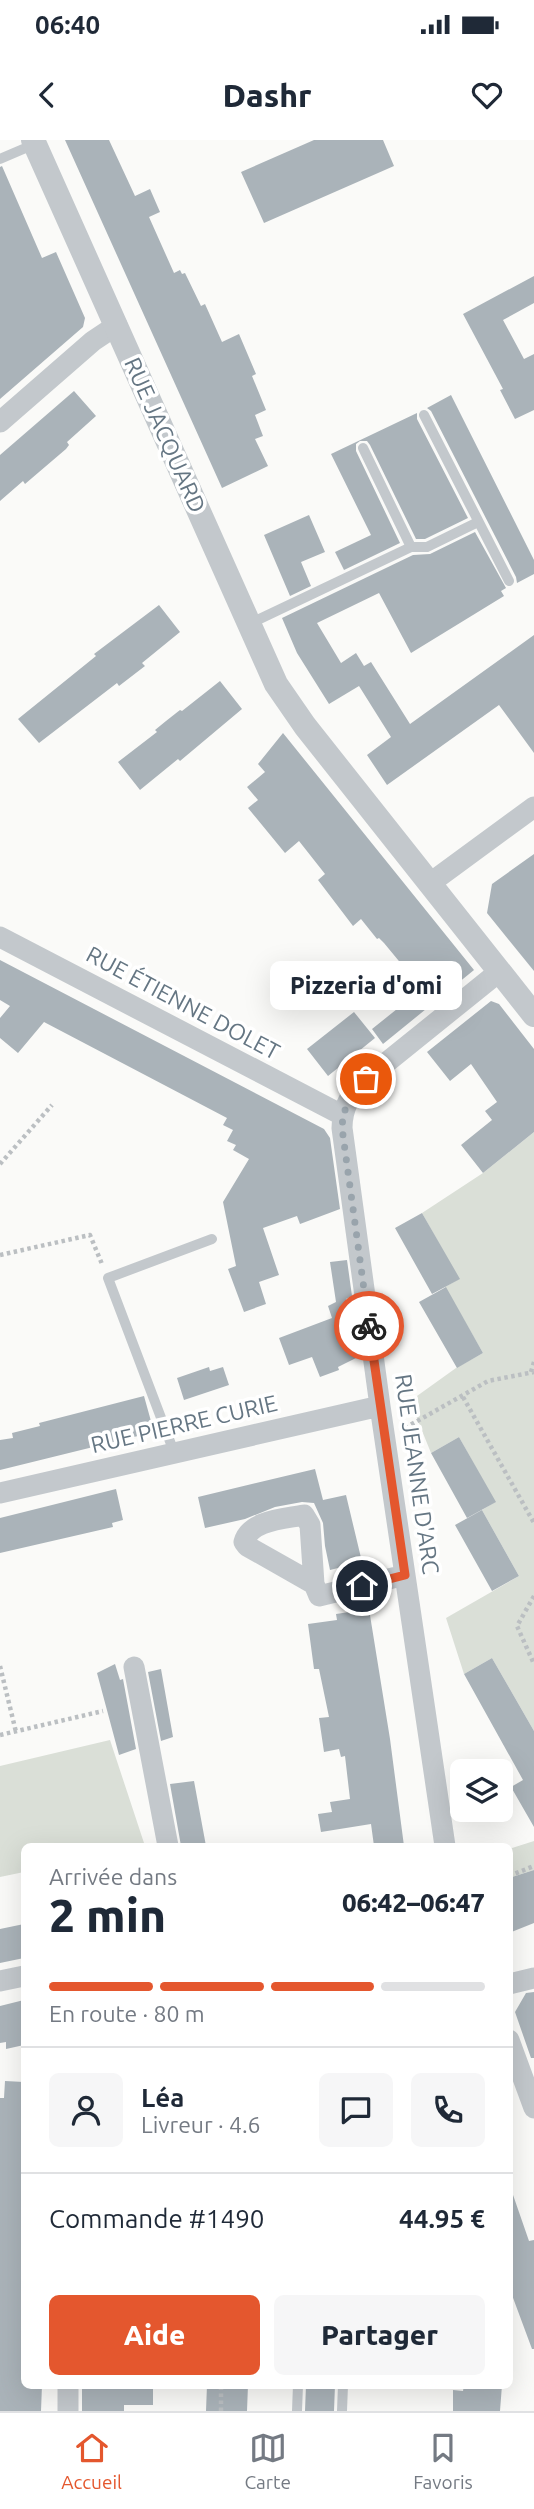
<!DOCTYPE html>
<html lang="fr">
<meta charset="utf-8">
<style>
:root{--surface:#fff;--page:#f6f6f7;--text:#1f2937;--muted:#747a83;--line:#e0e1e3;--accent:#e4572e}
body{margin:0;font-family:Ubuntu,sans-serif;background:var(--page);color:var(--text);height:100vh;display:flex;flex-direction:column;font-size:26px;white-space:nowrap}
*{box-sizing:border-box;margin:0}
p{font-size:23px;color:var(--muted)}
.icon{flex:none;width:38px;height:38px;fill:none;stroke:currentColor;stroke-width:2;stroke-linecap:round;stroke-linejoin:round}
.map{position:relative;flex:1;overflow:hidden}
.drawer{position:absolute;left:21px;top:1703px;width:492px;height:546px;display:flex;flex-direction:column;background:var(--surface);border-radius:10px;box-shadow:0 7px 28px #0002}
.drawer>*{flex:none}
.controls{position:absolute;left:450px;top:1619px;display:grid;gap:14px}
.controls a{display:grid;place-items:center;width:63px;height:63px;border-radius:10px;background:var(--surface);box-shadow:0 7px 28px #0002;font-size:35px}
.pin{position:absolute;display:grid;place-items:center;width:60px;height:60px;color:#fff;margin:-30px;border:4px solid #fff;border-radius:50%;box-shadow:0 2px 7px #0007}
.courier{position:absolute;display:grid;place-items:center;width:70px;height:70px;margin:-35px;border:5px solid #e4572e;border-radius:50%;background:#fff;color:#222;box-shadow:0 2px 9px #0007}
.bubble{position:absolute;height:49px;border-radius:10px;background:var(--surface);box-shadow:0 7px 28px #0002;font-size:23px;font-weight:800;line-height:49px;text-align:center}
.overview em{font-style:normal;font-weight:800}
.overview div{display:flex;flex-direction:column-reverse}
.overview{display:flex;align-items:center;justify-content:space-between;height:119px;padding:0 28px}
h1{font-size:46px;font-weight:800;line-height:52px}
.bar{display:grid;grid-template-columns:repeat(4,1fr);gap:10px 7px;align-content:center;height:84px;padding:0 28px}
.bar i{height:9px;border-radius:5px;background:var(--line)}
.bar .selected{background:var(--accent)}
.bar p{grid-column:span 4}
.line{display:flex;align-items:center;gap:18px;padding:0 28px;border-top:2px solid var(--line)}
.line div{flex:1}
.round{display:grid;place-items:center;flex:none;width:74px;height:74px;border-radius:10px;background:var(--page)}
.cta{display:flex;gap:14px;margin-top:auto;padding:14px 28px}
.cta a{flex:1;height:80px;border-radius:10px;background:var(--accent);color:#fff;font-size:28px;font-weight:800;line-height:80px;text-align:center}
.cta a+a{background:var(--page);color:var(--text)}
.status{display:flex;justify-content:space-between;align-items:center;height:49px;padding:0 35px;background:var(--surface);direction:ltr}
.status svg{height:19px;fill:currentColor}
header{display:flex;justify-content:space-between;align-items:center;height:91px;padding:0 28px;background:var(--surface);font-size:32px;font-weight:800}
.tabs{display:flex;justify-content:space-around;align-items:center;height:98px;border-top:2px solid var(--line);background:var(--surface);font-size:19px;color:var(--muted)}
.tabs a{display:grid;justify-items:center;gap:4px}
.tabs .selected{color:var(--accent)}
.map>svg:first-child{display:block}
.green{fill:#dadfd7}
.building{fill:#aab3b9}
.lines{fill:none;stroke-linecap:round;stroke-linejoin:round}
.path{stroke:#bbbfc2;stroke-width:4.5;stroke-dasharray:3.5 3.5;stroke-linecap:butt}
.service{stroke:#c3c8cc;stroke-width:10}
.minor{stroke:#c3c8cc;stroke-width:21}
.tertiary{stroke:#c3c8cc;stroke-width:24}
.done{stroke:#99a4ac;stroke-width:7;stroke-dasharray:0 12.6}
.route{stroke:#e4572e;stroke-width:9}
.labels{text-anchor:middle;stroke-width:7;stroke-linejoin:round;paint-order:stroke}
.street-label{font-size:23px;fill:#657683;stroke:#fff}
</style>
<div class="status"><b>06:40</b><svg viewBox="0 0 49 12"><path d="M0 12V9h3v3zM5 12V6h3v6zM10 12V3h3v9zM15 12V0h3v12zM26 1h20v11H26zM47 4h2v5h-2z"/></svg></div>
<header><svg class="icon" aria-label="back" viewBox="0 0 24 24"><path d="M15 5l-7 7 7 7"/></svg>Dashr<svg class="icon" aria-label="heart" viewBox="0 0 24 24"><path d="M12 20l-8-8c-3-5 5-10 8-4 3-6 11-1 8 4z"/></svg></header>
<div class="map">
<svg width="534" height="2271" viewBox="0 0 534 2271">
<rect width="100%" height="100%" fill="#fafaf8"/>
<path class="green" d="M534,992V1591L492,1518L464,1534L446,1478L519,1436L482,1370L495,1362L459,1297L431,1313L410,1261L456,1228L483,1213L445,1147L459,1139L422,1073L483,1033Z
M110,1600L145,1706H24V1732L0,1737V1626Z
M534,1701V1730L509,1738V1709Z"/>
<path class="building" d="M65,0H109L135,56L150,49L160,72L149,77L174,133L180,130L182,134L185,133L201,166L205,164L222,202L239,194L256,234L252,236L266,270L255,275L263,296L255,299L268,326L222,348Z
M314,0H383L394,26L264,83L241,32Z
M2,26L42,118L56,112L85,178L83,187L0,259V27Z
M534,136V163L503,180L524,219L534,214V270L515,279L500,250L503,249L463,174Z
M74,251L96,276L67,302L69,305L66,309L25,344L23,341L0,361V315Z
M451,255L534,420V434L517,443L516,437L431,271L427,268Z
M417,273V279L468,378L425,399H416L370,305L367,301H360L356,304V311L400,403L344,430L335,412L371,395L331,314Z
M309,375L325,412L301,422L311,446L290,456L264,395Z
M475,392L506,448L501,451L504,456L411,513L379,453L317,483L341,523L356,513L364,526L371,522L410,584L534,495V613L499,565L387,645L367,615L391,597L359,546L329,564L297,513L282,478L413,415L430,414Z
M159,465L180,492L142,523L145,526L119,546L117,543L39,603L18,579L96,516L94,514Z
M220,541L242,569L180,621L178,619L140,650L118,622L157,592L155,590L166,581L180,570L182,571Z
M283,593L474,830L383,904L372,889L422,849L384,803L379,798L377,799L361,779L353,786L318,740L325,734L299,701L285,713L248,668L258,660L247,647L265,632L258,624Z
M534,714V831L487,773L492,744Z
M0,820L324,989L330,998L340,1069L300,1084L297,1076L263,1088L279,1135L259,1142L266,1164L244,1172L228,1129L236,1126L223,1062L249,1019L233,1010L236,1005L227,1001L233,990L223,985L227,978L44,882L18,913L0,898V878L10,866L0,860Z
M491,861L499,864L534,909V992L483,1033L461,1005L492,980L485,971L497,962L471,924L450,941L427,912Z
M354,872L375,898L328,936L307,909Z
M422,1073L460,1139L432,1154L395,1088Z
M347,1120L352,1156L346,1159L360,1216L338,1227L339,1230L320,1237L312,1217L289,1225L279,1198L332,1178L328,1166L336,1162L330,1122Z
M446,1147L483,1213L457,1228L419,1162Z
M209,1227L210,1231L223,1227L229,1245L184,1260L177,1238Z
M144,1256L154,1292L0,1330V1300L13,1298L12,1293L40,1286L39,1283Z
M459,1297L496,1362L467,1378L431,1313Z
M315,1329L323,1360L346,1355L362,1422L330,1430L325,1406L323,1383L314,1363L302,1362L275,1367L245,1379L205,1388L198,1357Z
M116,1349L123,1380L112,1383L113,1387L0,1413V1378Z
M482,1370L519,1436L492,1451L455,1385Z
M369,1469L390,1599L404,1706H374L371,1684L321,1692L318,1674L332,1672L330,1662L350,1659L345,1616L341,1617L339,1609L324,1612L319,1578L329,1577L319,1529H314L308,1484L337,1480L336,1474Z
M492,1518L534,1591V1687L511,1647L523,1640L464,1534Z
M115,1524L120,1540L123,1539L136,1609L119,1615L97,1533Z
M161,1529L173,1597L161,1601L148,1532Z
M194,1641L206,1706H181L170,1644Z
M534,1730V1783L509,1793V1738Z
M24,1784V1818L0,1823V1789Z
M534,1852V1918H531L515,1872L526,1853Z
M24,1860V1905L6,1909V1902L0,1903V1866Z
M5,1941L24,1942V2245H42L41,2271H0V1958H4Z
M509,2052H512L529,2101L534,2100V2209H532L509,2147Z
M82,2245H153V2265H124V2271H82Z
M207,2245H248L247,2271H206Z
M306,2245H335L334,2271H305Z
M464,2245H502L500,2271H453V2250L463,2251Z"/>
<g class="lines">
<path class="path" d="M0,1024L52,965
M0,1115L90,1095L102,1124
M531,1232L534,1222
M463,1257L534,1383
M405,1288L488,1241L534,1232
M534,1456L517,1486L534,1524
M0,1526L16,1592
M0,1595L103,1571
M509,1736L534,1726
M221,2271V2245"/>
<path class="service" d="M0,19L35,4
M424,275L509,441
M363,308L411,407
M249,484L411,407H427L478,382
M174,1312L108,1138L212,1099
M297,2271L298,2245
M342,2271L343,2245"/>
<path class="minor" d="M0,282L93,201L117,185
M429,744L534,667
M0,797L342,975
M0,1353L380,1266
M314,1444L310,1385L304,1375C285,1379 250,1380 244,1402L247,1406L314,1444L319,1456L405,1435
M134,1527L168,1706
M445,1706L380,1266L342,988C342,967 351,953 366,939L500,831
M0,1841L24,1836
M509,1844L534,1838
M509,1900L534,1968
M68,2271V2245"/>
<path class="tertiary" d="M33,0L276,544L305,586L534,875"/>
</g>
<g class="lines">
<path class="done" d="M366,939C351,953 343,967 342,988L369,1186"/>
<path class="route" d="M362,1446L405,1435L369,1186"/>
</g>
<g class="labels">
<g class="street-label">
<text transform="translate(165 295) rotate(66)" y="8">RUE JACQUARD</text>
<text transform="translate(183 863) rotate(28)" y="8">RUE ÉTIENNE DOLET</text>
<text transform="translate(184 1284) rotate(-13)" y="8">RUE PIERRE CURIE</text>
<text transform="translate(417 1334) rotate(82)" y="8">RUE JEANNE D'ARC</text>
</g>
</g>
</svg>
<div class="controls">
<a><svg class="icon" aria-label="layers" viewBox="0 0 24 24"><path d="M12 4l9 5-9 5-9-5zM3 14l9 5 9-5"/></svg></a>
</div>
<div class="pin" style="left:366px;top:939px;background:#ea580c"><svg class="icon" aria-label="bag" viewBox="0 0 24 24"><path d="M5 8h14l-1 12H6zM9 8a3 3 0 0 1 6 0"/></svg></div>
<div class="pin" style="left:362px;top:1446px;background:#1f2937"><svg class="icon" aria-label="home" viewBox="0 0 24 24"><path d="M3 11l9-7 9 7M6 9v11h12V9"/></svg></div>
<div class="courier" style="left:369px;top:1186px"><svg class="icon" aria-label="bike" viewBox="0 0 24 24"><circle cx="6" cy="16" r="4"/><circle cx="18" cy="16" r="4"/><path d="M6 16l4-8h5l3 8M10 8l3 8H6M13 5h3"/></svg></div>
<div class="bubble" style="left:270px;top:821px;width:192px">Pizzeria d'omi</div>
<section class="drawer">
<div class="overview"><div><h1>2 min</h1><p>Arrivée dans</p></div><em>06:42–06:47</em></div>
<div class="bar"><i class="selected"></i><i class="selected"></i><i class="selected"></i><i></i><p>En route · 80 m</p></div>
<div class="line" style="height:126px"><a class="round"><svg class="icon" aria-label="person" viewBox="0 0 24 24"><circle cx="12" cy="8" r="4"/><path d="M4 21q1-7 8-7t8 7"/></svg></a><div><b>Léa</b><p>Livreur · 4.6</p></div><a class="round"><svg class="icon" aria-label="chat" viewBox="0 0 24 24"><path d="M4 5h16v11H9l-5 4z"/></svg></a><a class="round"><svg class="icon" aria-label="phone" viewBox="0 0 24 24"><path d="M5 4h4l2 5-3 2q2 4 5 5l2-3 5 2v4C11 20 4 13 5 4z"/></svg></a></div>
<div class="line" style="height:91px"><div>Commande #1490</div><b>44.95 €</b></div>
<div class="cta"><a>Aide</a><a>Partager</a></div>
</section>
</div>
<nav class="tabs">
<a class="selected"><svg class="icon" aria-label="home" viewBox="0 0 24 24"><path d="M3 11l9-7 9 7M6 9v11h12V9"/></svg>Accueil</a>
<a><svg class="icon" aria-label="map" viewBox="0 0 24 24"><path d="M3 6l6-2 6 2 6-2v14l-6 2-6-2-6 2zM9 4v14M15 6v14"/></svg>Carte</a>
<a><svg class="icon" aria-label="saved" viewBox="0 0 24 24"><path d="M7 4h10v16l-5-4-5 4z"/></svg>Favoris</a>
</nav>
